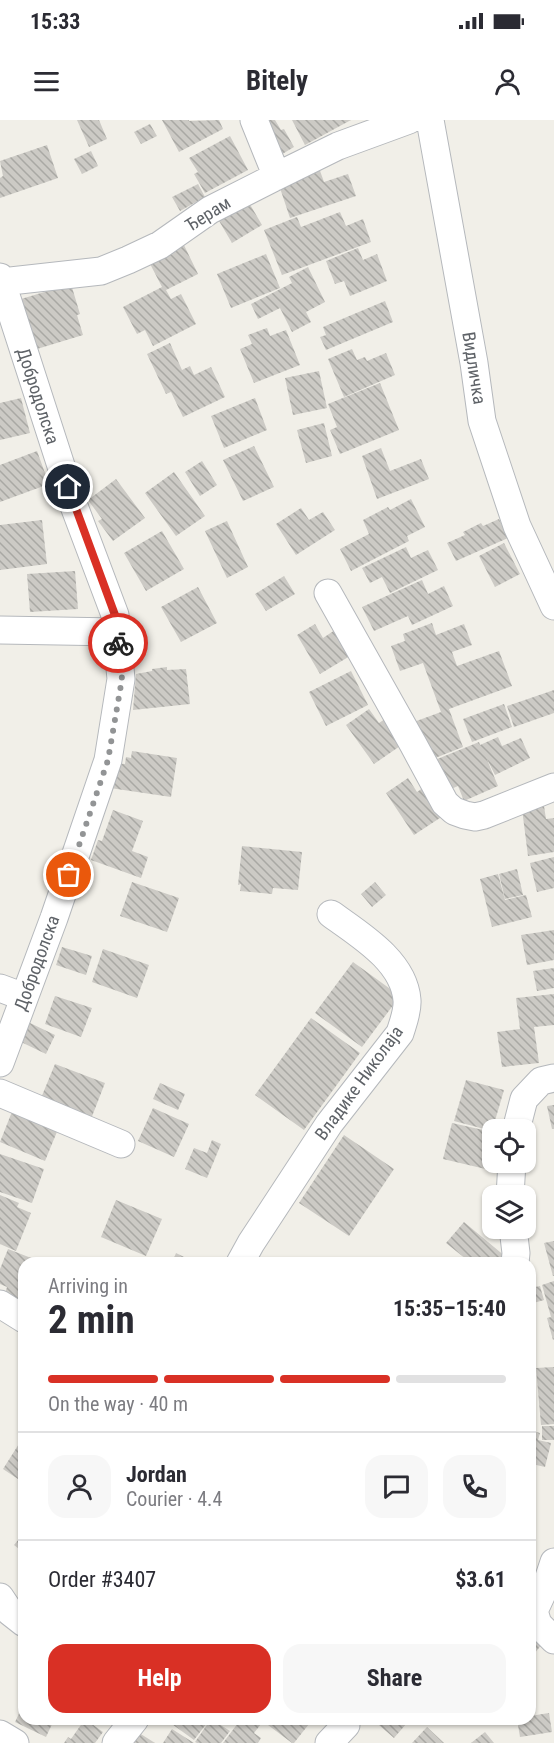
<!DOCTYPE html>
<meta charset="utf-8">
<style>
:root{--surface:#fff;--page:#f7f7f7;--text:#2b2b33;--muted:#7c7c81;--line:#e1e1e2;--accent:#d93025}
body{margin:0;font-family:"Roboto Condensed",sans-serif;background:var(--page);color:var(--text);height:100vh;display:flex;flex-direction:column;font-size:22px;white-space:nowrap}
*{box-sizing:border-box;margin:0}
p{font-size:20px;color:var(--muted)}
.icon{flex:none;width:33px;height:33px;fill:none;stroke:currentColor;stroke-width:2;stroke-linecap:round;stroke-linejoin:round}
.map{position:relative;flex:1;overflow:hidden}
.sheet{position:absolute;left:18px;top:1137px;width:518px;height:468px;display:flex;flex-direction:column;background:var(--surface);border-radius:18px;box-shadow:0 2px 4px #0004}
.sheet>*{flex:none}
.controls{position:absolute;left:482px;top:999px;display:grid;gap:12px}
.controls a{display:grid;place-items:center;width:54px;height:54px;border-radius:12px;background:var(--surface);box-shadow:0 2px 4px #0004;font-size:30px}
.pin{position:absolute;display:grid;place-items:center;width:51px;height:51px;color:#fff;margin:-26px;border:3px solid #fff;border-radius:50%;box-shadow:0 2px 6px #0007}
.courier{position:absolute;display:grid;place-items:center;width:60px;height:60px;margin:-30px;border:4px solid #d93025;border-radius:50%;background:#fff;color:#222;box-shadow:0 2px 8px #0007}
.headline em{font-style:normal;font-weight:700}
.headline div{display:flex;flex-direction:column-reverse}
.headline{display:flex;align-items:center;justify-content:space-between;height:102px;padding:0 30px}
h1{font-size:39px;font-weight:700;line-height:45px}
.bar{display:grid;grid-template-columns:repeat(4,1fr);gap:9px 6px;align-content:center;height:72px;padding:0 30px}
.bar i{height:8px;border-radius:4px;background:var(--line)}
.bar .active{background:var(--accent)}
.bar p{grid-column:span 4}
.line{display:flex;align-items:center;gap:15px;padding:0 30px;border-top:2px solid var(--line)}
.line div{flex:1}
.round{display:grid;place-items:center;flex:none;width:63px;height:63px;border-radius:18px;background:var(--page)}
.cta{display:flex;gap:12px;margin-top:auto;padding:12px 30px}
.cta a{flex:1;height:69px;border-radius:18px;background:var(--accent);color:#fff;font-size:24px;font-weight:700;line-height:69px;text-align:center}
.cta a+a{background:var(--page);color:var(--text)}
.status{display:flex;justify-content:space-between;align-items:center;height:42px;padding:0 30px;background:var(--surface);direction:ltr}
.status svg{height:16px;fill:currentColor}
header{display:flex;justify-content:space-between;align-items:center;height:78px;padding:0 30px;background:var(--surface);font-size:27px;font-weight:700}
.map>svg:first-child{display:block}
.building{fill:url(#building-back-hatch)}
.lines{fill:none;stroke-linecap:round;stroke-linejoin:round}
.minor-casing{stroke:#b5b8bc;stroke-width:29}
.minor{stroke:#fff;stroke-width:27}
.done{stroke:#929495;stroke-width:6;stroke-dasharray:0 10.8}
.route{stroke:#d93025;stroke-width:8}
.labels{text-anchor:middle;stroke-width:4.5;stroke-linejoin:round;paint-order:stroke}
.street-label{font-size:18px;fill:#5f6368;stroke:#fff}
</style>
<div class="status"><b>15:33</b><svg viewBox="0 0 49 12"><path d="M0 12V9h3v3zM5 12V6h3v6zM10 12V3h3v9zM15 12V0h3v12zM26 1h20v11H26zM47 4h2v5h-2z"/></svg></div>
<header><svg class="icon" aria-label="menu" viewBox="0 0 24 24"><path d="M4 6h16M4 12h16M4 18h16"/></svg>Bitely<svg class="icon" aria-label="person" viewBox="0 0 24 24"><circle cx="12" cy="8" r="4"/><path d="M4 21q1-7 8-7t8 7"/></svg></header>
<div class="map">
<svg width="554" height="1623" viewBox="0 0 554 1623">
<defs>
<pattern id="building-back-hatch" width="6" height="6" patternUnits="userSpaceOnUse" patternTransform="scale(1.5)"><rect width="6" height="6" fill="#cccac5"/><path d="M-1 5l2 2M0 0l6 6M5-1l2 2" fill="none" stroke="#a9a8a4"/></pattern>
</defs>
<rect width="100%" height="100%" fill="#f1efe8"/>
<path class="building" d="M77,0H99L107,19L89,27Z
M162,0H189V1L219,0L223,9L179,32Z
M270,0H275L281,10L284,9L294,27L279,36L261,5Z
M292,0H351L305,25Z
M150,4L157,16L141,24L134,12Z
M230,16L248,50L205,73L194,54L198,52L189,38Z
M47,25L58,58L0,78V58L3,56L0,41Z
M91,31L98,46L82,54L74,39Z
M319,48L324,62L348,54L356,76L290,98L278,62Z
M198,64L205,77L180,91L172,77Z
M245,76L262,105L232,123L215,94Z
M340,92L346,106L363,99L371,122L282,155L264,110L297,97L301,107Z
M182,121L198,154L166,170L171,179L181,174L196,204L153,226L145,210L137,214L123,187L162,167L147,138Z
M358,128L363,140L377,134L387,161L350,176L344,161L335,164L326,141Z
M266,134L280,168L231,188L217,154Z
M308,147L325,182L306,192L311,202L292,212L280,188L258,199L251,184L292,163L289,157Z
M71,164L80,194L77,195L83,215L37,229L21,179Z
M385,181L393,202L326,230L320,217L326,215L323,207Z
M267,208L270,216L286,210L300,245L254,263L240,229L252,224L248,215Z
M170,223L182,250L190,246L194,255L211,247L225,277L183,297L171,272L166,274L147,234Z
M352,229L357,240L365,237L367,241L386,233L395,255L344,277L328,239Z
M319,251L327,288L293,295L285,258Z
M380,263L399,310L340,334L330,310L337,307L328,284Z
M21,278L30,313L0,320V283Z
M255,278L267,310L224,328L211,296Z
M324,303L332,336L306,343L297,310Z
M254,326L274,367L243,381L223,340Z
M381,328L390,351L421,339L429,359L377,379L362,336Z
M37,331L49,364L0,382V345Z
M202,341L217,365L200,376L185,352Z
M174,352L205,396L176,416L145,373Z
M116,359L145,398L113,421L98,401L102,399L88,380Z
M411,379L425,407L407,416L409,421L351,451L340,429L369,414L363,400L388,387L390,390Z
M301,388L309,400L323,392L335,410L296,435L276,404Z
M499,399L508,418L456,441L447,423L465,415L463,412L481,403L483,406Z
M42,400L47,444L0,450V405Z
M227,401L248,447L227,458L205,411Z
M162,411L184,449L146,471L124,433Z
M504,423L520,454L495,467L479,436Z
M406,427L411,438L428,430L438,450L390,473L382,457L370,463L362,448Z
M75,451L78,489L30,492L27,454Z
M284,456L295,474L266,491L255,474Z
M422,460L428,474L444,466L453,486L412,505L408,496L374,511L362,487Z
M198,467L217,503L181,522L161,487Z
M432,503L436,515L464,504L472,525L452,532L457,546L499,531L512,566L449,589L463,627L425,642L411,603L441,592L423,543L400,551L391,526L405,521L403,514Z
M315,504L323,518L335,510L350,536L320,554L297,515Z
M167,547V550L186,549L190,584L133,590L136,554L152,551V549Z
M351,551L368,585L326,606L309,572Z
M554,570V593L514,607L507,586Z
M504,584L512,607L472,622L463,599Z
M369,589L379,603L385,599L403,624L374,644L346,605Z
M498,617L502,626L521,618L530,638L495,655L486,637L498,666L464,681L458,666L451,669L430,642L479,622L480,625Z
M132,631L177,638L171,677L110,668L113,643L125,644L126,637L131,638Z
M408,658L417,672L427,665L446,694L414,715L386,673Z
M544,686L546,699L554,698V732L528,736L522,689Z
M113,690L143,701L132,731L148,737L141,758L91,740L98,720L102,721Z
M242,726L302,732L298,770L273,768L272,774L240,771L241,764L238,765Z
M554,737V768L537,772L530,743Z
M517,749L523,775L505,779L499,754Z
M498,754L505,780L526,775L532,797L492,807L480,759Z
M132,762L179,778L167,812L120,796Z
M375,762L386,775L372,787L361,774Z
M554,810V840L527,845L521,815Z
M62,827L92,836L86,855L56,845Z
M103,829L149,845L137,878L92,862Z
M353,842L400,876L362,927L315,893Z
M554,848V868L537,871L533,851Z
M554,874V905L534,907L539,943L502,947L497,912L520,909L516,878Z
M55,876L92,888L81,917L45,904Z
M311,898L360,933L304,1010L255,975Z
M30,903L55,915L46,934L21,922Z
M55,944L105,963L91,999L41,978Z
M466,960L504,970L492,1011L454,1001Z
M160,963L185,974L178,990L153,979Z
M15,984L61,1002L45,1041L0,1022Z
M554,985V1009H552L547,986Z
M153,988L189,1004L174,1037L138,1021Z
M452,1003L492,1012V1042H496L494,1051L443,1039Z
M344,1015L394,1049L349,1116L299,1083Z
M212,1020L221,1024L207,1058L185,1049L194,1028L207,1033Z
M0,1034L44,1049L32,1083L0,1072Z
M0,1075L19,1083L17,1087L31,1093L16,1131L0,1124Z
M116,1080L162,1099L146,1136L101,1117Z
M464,1102L506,1137L501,1143H471L446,1123Z
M554,1121V1156H553L544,1123Z
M8,1129L44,1143H24V1181L5,1173L7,1167L0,1164V1149Z
M176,1133L196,1143H172Z
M554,1161V1219L553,1220L547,1198L551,1197L542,1165Z
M540,1166L544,1180L530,1184V1168Z
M554,1247V1304L541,1305L536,1248Z
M542,1306H554V1320H542Z
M530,1310L540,1313L538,1320L551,1323L545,1347L532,1344L530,1352Z
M22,1319L24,1320V1363L3,1349Z
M24,1413V1433L14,1425Z
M530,1505L547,1518L530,1539Z
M24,1583V1599H61L58,1605L53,1602L46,1617L15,1602Z
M549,1593L552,1612L520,1617L517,1599H530V1596Z
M85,1599L103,1612L95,1623H64L68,1617L71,1619Z
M165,1599H201L207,1603L194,1620Z
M211,1599L230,1611L221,1623H197L195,1622Z
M241,1599H255L261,1604L254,1613L261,1618L258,1623H223Z
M260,1599H313L294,1623H292Z
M372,1599H402L407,1603L394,1618Z
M427,1607L444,1623H412Z
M172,1609L194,1623H163Z
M136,1611L155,1623H128Z
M485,1612L494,1623H471Z"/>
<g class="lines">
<defs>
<path id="minor" d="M254,0L275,52V57
M430,0L474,243L482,301L517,406L554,486
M0,157L74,386L115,495L121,559L108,640L54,798L0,943
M1,162L101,151L128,140L160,125L210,90L275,57L338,26L409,0
M328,473L413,624L445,683L454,691L465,695L475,697L484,695L554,667
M0,510L117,512
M0,868L24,877
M0,973L121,1024
M516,1010L524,979L541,961L554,958
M510,1076L512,1042
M513,1108L516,1133L515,1143
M240,1143L251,1123L329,1004L400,913C403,903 408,891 407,880C404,841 360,815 331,794
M0,1184L24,1199
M554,1442L547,1463L534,1491L538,1504L554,1520
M0,1477L10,1492L24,1503
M0,1614L15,1623
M116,1623L135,1599
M329,1623L346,1605"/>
</defs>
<use href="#minor" class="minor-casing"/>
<use href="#minor" class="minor"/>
</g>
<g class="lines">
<path class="done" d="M69,755L108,640L122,559L118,523"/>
<path class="route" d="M68,367L115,495L118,523"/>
</g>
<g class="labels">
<g class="street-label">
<text transform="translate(208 94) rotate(-32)" y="6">Ђерам</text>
<text transform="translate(474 248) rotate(81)" y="6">Видличка</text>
<text transform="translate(38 276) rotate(72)" y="6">Добродолска</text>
<text transform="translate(37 843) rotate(-70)" y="6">Добродолска</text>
<text transform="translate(359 963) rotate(-54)" y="6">Владике Николаја</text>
</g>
</g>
</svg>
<div class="controls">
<a><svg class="icon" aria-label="locate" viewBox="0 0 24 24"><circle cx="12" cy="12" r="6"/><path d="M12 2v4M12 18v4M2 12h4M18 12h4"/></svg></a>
<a><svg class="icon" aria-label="layers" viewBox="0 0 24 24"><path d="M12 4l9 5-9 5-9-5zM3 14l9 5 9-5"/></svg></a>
</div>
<div class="pin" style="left:69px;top:755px;background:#ea580c"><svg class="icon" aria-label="bag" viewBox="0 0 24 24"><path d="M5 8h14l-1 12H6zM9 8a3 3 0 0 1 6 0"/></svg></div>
<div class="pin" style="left:68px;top:367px;background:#1f2937"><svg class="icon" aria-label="home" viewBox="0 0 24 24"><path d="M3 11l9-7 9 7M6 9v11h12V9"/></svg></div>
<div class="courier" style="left:118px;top:523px"><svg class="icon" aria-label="bike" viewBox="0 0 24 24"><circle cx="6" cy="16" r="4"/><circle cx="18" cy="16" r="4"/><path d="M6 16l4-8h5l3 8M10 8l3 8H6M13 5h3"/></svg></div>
<section class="sheet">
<div class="headline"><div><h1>2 min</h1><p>Arriving in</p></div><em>15:35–15:40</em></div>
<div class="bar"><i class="active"></i><i class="active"></i><i class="active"></i><i></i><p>On the way · 40 m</p></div>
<div class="line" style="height:108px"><a class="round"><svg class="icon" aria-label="person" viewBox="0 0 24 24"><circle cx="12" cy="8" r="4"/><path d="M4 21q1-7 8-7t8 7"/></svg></a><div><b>Jordan</b><p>Courier · 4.4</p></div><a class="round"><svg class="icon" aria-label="chat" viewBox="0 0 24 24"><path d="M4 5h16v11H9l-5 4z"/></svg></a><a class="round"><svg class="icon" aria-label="phone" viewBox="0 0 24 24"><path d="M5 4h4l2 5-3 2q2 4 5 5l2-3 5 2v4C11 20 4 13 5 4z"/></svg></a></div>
<div class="line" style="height:78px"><div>Order #3407</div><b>$3.61</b></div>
<div class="cta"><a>Help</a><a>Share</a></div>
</section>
</div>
